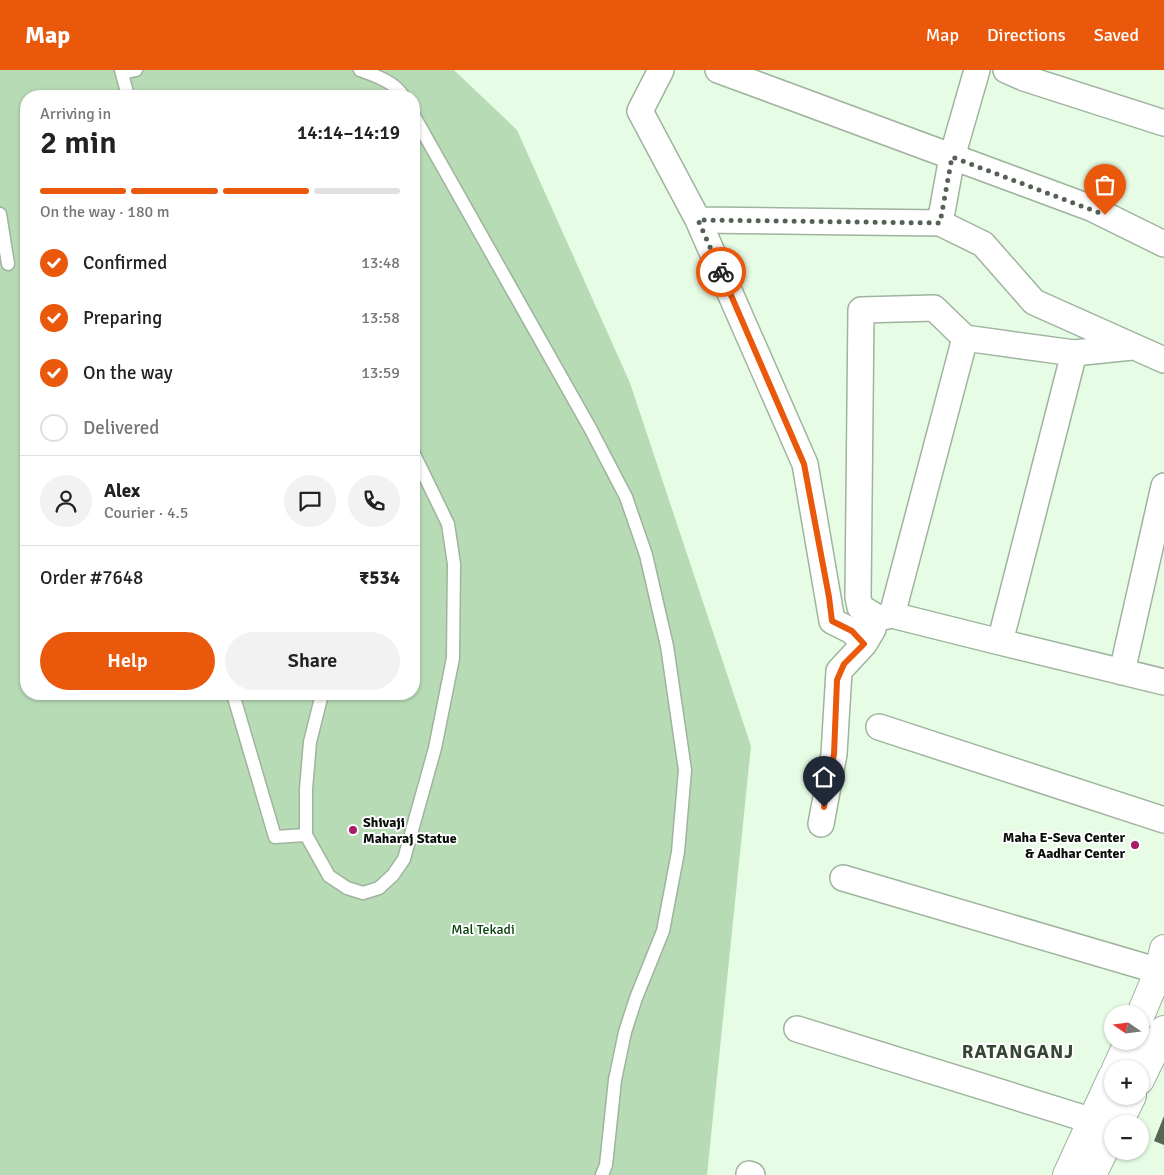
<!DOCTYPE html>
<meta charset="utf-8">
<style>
:root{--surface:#fff;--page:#f2f2f2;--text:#222;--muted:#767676;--line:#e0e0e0;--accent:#ea580c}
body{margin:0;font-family:Signika,sans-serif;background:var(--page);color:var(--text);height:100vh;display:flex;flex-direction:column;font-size:19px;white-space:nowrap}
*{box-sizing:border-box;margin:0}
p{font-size:16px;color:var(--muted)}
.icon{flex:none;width:28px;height:28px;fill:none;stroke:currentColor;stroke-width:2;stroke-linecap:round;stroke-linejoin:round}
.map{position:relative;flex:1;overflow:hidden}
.panel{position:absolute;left:20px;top:20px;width:400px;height:610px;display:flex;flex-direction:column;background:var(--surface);border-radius:20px;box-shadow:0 1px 4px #0004}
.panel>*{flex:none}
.needle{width:32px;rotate:284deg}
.tools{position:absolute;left:1104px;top:935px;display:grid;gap:10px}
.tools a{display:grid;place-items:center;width:45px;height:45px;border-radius:50%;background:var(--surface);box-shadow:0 1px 4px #0004;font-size:25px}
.pin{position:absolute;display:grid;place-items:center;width:42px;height:42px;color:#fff;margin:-51px -21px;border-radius:50% 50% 50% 0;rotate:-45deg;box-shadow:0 0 5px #0007}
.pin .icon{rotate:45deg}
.courier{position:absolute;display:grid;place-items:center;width:50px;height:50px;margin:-25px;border:4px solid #ea580c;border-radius:50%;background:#fff;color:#222;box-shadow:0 1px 6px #0007}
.headline em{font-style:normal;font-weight:600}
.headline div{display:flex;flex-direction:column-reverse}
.headline{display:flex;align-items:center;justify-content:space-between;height:85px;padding:0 20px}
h1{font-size:32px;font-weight:600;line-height:38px}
.bar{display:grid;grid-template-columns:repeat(4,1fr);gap:8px 5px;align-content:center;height:60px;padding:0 20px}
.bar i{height:6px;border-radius:4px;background:var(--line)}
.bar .active{background:var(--accent)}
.bar p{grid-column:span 4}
.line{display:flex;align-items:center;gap:12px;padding:0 20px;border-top:1px solid var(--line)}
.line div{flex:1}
.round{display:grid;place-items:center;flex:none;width:52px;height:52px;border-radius:26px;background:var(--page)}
ol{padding:0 20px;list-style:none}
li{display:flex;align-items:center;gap:15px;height:55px}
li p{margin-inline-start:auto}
li .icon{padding:5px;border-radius:50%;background:var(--accent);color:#fff;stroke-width:4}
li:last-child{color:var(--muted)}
li i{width:28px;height:28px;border:2px solid var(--line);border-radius:50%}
.button{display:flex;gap:10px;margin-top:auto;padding:10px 20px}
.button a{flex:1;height:58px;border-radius:30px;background:var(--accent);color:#fff;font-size:20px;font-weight:600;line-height:58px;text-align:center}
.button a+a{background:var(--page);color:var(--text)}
header{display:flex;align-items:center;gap:30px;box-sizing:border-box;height:70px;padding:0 25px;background:var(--accent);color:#fff}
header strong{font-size:24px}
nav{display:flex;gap:28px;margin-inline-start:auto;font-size:18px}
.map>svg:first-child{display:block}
.green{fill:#b7dbb5;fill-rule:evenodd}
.building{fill:#556854}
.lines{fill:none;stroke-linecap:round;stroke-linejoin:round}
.lane-casing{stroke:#9fb39e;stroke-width:15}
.street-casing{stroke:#9fb39e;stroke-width:28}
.primary-casing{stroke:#9fb39e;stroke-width:30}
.lane{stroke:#fff;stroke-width:12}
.street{stroke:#fff;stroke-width:25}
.primary{stroke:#fff;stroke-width:28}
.done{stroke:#556155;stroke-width:5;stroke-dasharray:0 9}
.route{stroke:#ea580c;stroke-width:6}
.poi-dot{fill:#a61e67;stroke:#fff;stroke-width:2}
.labels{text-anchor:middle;stroke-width:4;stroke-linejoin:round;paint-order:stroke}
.poi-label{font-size:14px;font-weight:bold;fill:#070e07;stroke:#fff;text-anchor:start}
.park-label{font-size:14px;fill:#06420b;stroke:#fff}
.district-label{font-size:19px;font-weight:bold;letter-spacing:1px;fill:#354734;stroke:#fff}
</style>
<header>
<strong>Map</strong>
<nav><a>Map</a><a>Directions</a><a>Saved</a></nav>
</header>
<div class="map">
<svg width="1164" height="1105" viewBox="0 0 1164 1105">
<rect width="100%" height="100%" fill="#e7fce5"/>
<path class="green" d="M0,0H454L517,60L630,313L751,676L707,1105H0ZM26,26H414V624H26Z"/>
<path class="building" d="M1164,1046V1075L1154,1071Z"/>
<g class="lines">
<defs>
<path id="lane" d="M121,0L128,26
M360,0C374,5 395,12 403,26
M122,3L136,0
M414,46L590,358L626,427L646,485L667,576L685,700L678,782L663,861L636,928L625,962L615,1010L606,1095L602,1105
M0,144L8,194
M233,624L275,767L306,765V719L310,672L322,624
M306,765L329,806L347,818L363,823L379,818L393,805L404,789L435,678L453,588L454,494L448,454L414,384"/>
<path id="street" d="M661,0L640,41L698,150L805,394L832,551L852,561L864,574
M718,0L1091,138L1164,174
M1006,0L1024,8L1164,53
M698,150L940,153L983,174L1034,232L1164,290
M940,153L952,87L977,0
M965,268L934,238L861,240L858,527L860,537L878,548L892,545L1000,572
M1074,283L1000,572L1164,612
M892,545L965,268L1074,283L1132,277
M1122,602L1164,416
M879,657L1164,750
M821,754L834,684L839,601L864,574L873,559
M843,808L1159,901
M797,959L1093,1051
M749,1104L752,1105"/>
<path id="primary" d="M1140,946L1159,901L1164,879
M1116,999L1129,971
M1140,1010L1164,960
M1118,1054L1132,1026
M1067,1105L1112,1007
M1092,1105L1112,1064"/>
</defs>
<use href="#lane" class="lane-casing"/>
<use href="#street" class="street-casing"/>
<use href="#primary" class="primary-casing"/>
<use href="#lane" class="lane"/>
<use href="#street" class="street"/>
<use href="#primary" class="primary"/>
</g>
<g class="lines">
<path class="done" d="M721,202L698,150L940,153L952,87L1105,145"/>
<path class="route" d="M721,202L804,394L829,527L832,551L852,561L864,574L844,594L837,610L834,684L824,737"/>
</g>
<g class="poi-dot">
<circle cx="353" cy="760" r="5"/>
<circle cx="1135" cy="775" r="5"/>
</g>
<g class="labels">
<g class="poi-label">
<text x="363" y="757">Shivaji<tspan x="363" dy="16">Maharaj Statue</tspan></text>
<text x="1125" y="772" text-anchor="end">Maha E-Seva Center<tspan x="1125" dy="16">&amp; Aadhar Center</tspan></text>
</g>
<g class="park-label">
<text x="483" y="864">Mal Tekadi</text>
</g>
<g class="district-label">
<text x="1018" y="988">RATANGANJ</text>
</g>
</g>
</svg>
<div class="tools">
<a><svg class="needle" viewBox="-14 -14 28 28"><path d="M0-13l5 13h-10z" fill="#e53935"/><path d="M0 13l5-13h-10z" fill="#767676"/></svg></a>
<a>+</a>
<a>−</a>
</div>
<div class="pin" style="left:1105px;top:145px;background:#ea580c"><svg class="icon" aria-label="bag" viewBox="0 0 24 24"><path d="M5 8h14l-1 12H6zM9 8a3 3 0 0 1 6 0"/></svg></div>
<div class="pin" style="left:824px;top:737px;background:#1f2937"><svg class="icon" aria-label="home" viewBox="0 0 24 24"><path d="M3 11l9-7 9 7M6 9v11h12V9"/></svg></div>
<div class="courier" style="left:721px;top:202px"><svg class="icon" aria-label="bike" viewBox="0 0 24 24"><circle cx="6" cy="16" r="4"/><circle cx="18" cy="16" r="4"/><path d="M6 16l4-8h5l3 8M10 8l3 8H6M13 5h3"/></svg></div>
<section class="panel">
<div class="headline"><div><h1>2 min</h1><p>Arriving in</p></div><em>14:14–14:19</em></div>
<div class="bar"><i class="active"></i><i class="active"></i><i class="active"></i><i></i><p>On the way · 180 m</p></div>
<ol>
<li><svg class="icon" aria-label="check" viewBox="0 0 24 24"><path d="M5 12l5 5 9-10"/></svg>Confirmed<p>13:48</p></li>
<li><svg class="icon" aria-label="check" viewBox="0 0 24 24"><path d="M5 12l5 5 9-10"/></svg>Preparing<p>13:58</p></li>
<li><svg class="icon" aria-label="check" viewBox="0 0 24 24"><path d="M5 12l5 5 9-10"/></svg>On the way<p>13:59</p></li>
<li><i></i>Delivered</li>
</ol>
<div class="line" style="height:90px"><a class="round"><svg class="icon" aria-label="person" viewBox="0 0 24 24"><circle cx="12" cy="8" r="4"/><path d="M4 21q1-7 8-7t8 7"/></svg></a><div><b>Alex</b><p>Courier · 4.5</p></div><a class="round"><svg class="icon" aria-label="chat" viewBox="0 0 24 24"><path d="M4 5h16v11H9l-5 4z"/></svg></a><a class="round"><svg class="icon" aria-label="phone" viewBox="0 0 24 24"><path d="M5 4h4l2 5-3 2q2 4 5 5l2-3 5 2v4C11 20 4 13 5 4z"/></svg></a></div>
<div class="line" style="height:65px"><div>Order #7648</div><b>₹534</b></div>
<div class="button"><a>Help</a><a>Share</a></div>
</section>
</div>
